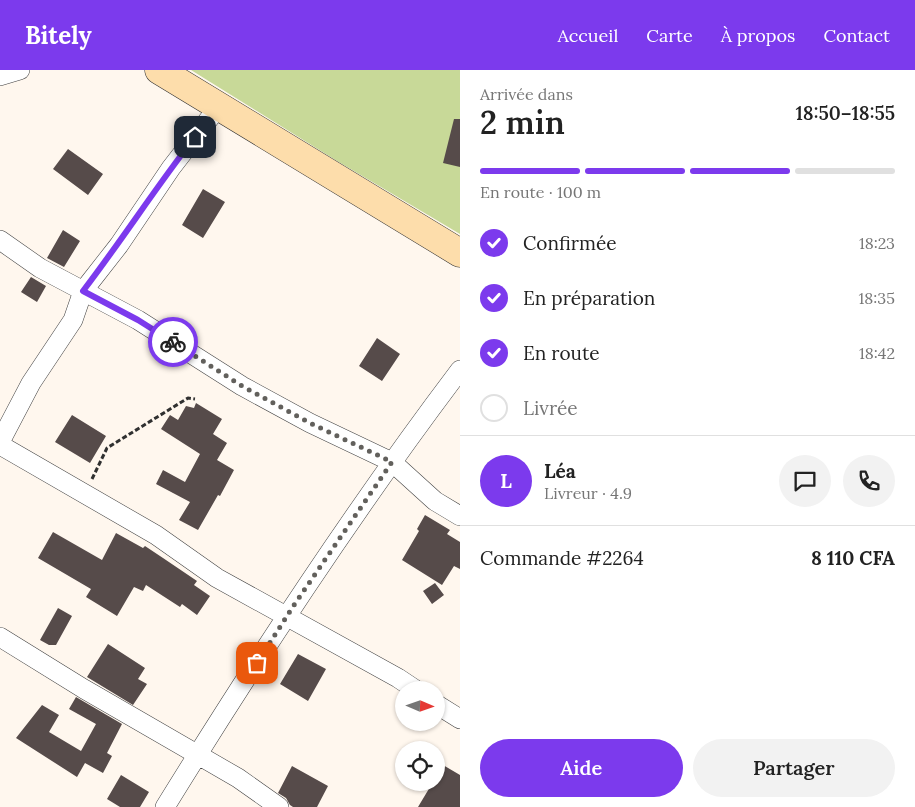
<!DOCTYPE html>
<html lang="fr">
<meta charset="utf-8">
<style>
:root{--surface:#fff;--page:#f2f2f2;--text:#222;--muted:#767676;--line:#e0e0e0;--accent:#7c3aed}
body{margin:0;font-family:Lora,serif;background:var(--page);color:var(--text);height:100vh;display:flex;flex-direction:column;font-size:19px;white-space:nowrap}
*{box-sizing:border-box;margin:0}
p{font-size:16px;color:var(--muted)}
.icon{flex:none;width:28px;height:28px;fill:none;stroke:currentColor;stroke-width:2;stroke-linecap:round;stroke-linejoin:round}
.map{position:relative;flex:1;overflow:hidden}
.details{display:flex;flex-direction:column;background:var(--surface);width:455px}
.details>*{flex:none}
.needle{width:32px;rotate:92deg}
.tools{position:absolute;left:395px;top:611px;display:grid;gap:10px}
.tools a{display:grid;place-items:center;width:50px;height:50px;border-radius:50%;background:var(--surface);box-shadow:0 1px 4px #0004;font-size:25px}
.pin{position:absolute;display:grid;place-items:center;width:42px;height:42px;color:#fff;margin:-21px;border-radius:10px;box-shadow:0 2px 8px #0006}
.courier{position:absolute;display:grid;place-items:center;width:50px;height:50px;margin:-25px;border:4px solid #7c3aed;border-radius:50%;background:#fff;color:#222;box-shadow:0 1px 6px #0007}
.head em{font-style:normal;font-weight:600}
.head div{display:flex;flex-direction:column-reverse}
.head{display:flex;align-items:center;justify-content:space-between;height:85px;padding:0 20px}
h1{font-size:32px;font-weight:600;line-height:38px}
.bar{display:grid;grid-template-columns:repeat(4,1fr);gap:8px 5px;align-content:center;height:60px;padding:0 20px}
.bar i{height:6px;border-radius:4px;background:var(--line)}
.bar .on{background:var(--accent)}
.bar p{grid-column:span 4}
.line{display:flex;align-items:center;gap:12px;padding:0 20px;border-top:1px solid var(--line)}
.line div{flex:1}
.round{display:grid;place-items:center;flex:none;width:52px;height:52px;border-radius:26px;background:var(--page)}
ol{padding:0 20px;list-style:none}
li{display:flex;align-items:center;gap:15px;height:55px}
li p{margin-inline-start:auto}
li .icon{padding:5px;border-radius:50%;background:var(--accent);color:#fff;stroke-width:4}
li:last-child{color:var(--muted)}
li i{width:28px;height:28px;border:2px solid var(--line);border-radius:50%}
.button{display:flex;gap:10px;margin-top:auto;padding:10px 20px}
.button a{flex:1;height:58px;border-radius:30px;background:var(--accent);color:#fff;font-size:20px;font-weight:600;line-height:58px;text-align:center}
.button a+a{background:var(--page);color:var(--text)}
header{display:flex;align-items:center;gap:30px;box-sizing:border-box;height:70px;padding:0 25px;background:var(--accent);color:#fff}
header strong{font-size:24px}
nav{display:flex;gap:28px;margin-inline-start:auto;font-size:18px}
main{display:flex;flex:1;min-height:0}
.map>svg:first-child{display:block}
.forest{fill:#c8d998}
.building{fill:#564b4a}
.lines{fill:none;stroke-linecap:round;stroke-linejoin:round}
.street-casing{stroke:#414141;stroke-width:20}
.secondary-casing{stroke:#303030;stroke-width:29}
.path{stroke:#303030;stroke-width:3;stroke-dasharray:5 2.5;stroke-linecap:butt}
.street{stroke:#fff;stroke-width:19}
.secondary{stroke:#fdddab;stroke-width:28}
.done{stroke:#62605c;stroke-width:5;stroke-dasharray:0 9}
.route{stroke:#7c3aed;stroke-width:6}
</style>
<header>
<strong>Bitely</strong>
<nav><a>Accueil</a><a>Carte</a><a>À propos</a><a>Contact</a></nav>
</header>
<main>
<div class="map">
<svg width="460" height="737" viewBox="0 0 460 737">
<rect width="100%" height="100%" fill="#fff7ee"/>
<path class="forest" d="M191,0H460V164L337,91Z"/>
<path class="building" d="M454,49H460V97L443,93Z
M68,79L103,104L88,125L53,99Z
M203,119L225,132L203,168L182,155Z
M63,160L80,171L64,197L47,188Z
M31,207L46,216L37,232L21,222Z
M377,268L400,284L382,311L359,296Z
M196,333L222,349L213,364L227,373L217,390L234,400L220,426L218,425L198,460L179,450L190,432L156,414L163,400L185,412L200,384L161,359L170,345L178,350L186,336L194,338Z
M72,345L106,366L90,393L55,372Z
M425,445L450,460L447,464L460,472V499L454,496L442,515L402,490L419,461L417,459Z
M53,462L102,490L116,463L143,478L145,476L163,488L197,511L194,515L210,526L197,545L182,534L180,537L146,515L143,521L134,517L117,546L86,527L91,519L38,488Z
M435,513L444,525L432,534L423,521Z
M58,538L72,546L56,575H49L40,570Z
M108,574L145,598L138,609L147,614L133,635L87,607Z
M298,584L326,599L308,631L280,614Z
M76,627L122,654L107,683L112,686L103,703L85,693L77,707L16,668L42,635L59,645L49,662L81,681L96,654L69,639Z
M443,695L460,705V737H418L433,712H436V706Z
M292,696L328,716L317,737H293L290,735L286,728L278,723Z
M121,705L149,722L140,737H120L107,729Z"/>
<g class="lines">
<defs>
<path id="street" d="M0,6L20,0
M0,170L40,198L138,250L242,316L310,353L392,392L435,431L460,446
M0,372L31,313L73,250L83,221L119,175L171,98L219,36
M0,375L156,465L217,508L398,608L416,620
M0,567L84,619L238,708L279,737
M436,634L460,649
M165,737C257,588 354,440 460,300"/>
<path id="secondary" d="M159,0L460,183"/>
</defs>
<use href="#street" class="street-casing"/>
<use href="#secondary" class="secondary-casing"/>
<path class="path" d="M92,409L107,378L188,328L195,329"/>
<use href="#street" class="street"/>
<use href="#secondary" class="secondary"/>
</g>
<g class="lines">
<path class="done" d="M173,272L242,316L310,353L392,392L294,535L257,593"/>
<path class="route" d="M173,272L138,250L83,221C122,170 156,117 195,67"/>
</g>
</svg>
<div class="tools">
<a><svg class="needle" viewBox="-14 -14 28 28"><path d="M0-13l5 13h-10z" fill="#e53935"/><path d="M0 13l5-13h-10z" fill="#767676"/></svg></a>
<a><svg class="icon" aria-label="locate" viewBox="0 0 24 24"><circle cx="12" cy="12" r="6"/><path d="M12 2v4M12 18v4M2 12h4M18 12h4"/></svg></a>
</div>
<div class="pin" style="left:257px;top:593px;background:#ea580c"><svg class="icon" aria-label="bag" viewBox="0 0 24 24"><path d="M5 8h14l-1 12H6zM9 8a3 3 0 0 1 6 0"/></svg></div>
<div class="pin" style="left:195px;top:67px;background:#1f2937"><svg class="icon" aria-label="home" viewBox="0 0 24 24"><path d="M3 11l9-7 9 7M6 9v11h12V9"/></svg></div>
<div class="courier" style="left:173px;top:272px"><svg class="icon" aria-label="bike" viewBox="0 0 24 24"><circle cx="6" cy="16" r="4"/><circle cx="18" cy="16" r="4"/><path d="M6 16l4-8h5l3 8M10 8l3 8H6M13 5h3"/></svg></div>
</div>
<section class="details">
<div class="head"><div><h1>2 min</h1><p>Arrivée dans</p></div><em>18:50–18:55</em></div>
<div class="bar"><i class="on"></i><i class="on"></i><i class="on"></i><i></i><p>En route · 100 m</p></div>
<ol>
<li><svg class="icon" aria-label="check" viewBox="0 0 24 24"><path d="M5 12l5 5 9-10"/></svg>Confirmée<p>18:23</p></li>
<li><svg class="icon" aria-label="check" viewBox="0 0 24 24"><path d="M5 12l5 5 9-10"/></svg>En préparation<p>18:35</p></li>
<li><svg class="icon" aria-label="check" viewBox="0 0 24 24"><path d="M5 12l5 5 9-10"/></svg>En route<p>18:42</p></li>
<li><i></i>Livrée</li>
</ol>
<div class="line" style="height:90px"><b class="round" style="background:var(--accent);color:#fff">L</b><div><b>Léa</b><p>Livreur · 4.9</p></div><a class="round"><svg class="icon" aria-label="chat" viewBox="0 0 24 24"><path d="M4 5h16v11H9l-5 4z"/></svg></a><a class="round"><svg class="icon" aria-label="phone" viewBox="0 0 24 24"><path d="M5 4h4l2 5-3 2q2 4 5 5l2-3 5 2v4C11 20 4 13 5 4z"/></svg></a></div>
<div class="line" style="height:65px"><div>Commande #2264</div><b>8 110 CFA</b></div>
<div class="button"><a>Aide</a><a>Partager</a></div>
</section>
</main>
